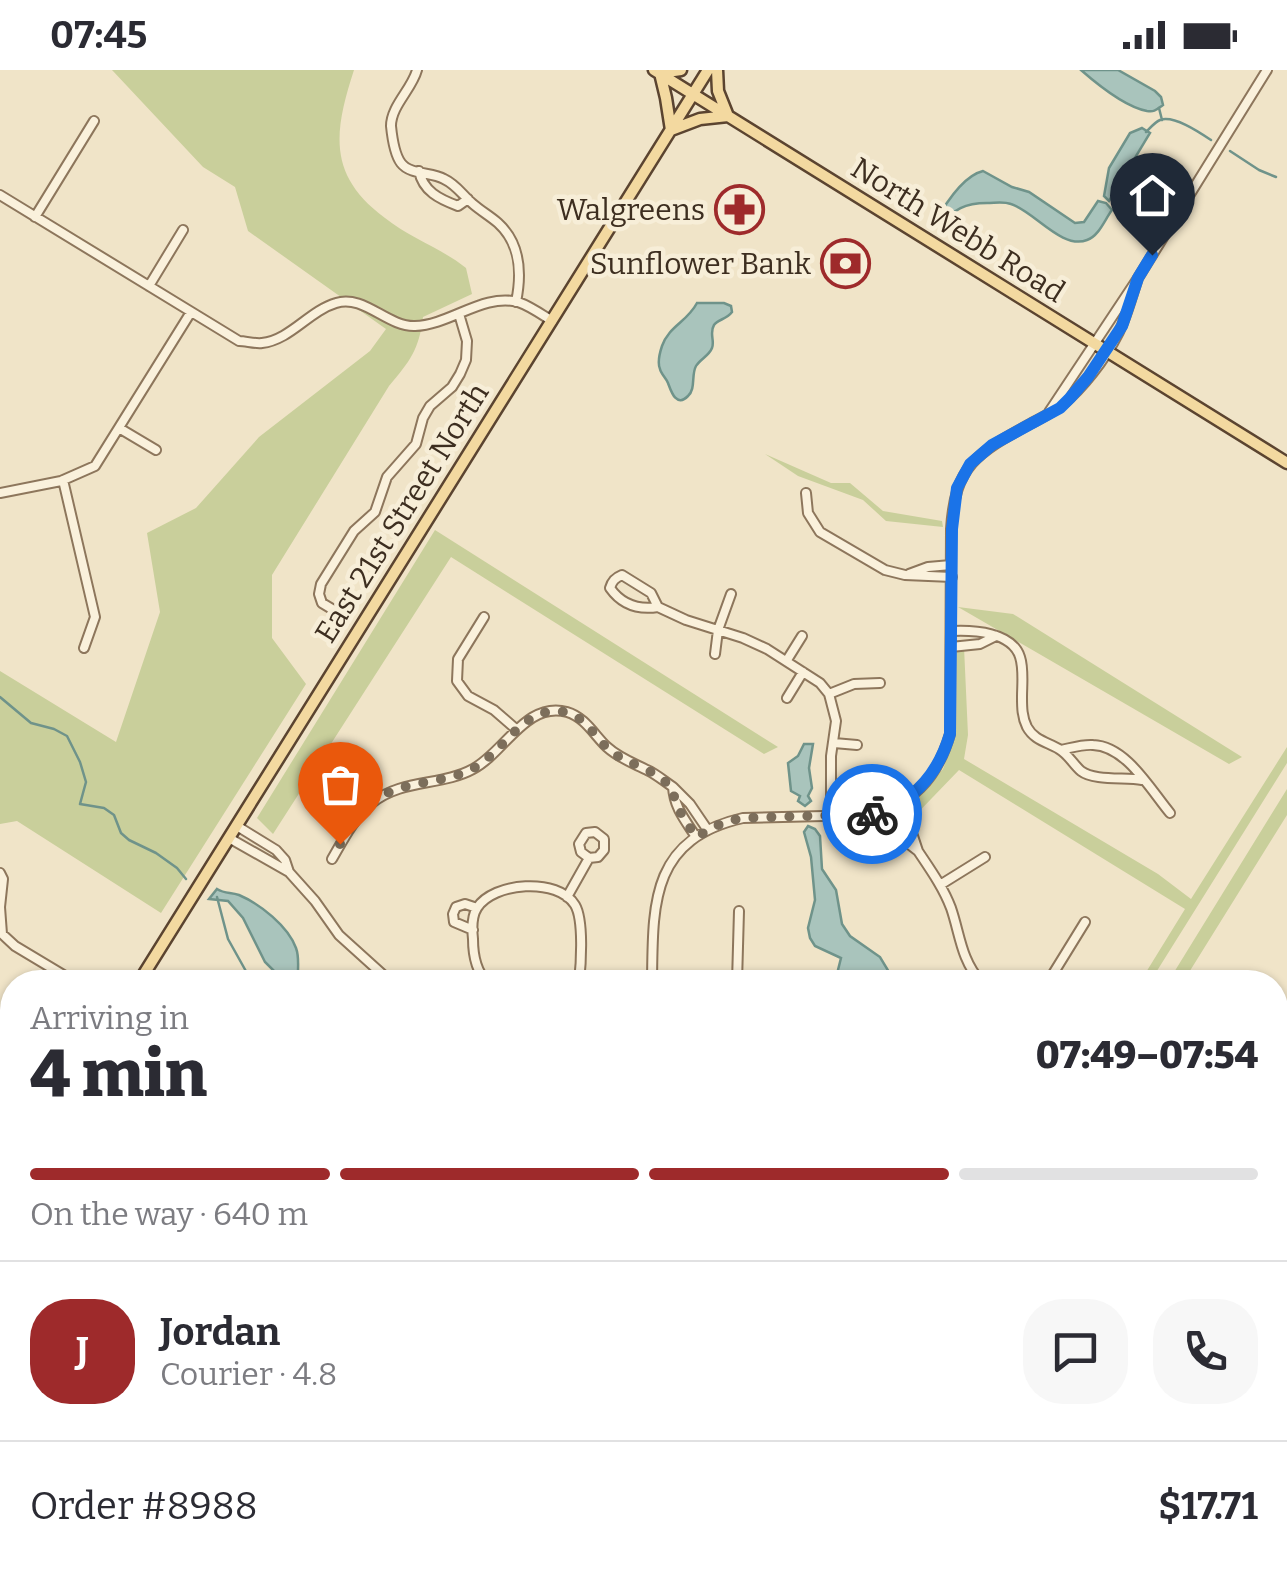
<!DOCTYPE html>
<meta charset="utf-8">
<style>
:root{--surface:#fff;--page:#f7f7f7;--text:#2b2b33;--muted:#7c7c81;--line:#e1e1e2;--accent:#9e2a2b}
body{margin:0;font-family:Bitter,serif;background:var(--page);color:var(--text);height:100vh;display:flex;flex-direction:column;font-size:38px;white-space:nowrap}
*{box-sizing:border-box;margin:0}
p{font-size:32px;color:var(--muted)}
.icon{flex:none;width:55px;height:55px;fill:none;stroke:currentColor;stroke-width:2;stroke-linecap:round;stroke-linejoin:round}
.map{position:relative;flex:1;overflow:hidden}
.side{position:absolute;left:0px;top:900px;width:1288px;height:622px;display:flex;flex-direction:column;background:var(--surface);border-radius:40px 40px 0 0;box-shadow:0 2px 8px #0004}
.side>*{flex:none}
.pin{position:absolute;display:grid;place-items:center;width:85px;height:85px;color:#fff;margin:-102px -42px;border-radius:50% 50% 50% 0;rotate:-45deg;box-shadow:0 0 10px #0007}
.pin .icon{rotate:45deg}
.courier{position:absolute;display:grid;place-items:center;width:100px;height:100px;margin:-50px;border:8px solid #1a73e8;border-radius:50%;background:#fff;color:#222;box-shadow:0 2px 12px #0007}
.overview em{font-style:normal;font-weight:800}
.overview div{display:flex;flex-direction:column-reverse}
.overview{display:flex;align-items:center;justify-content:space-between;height:170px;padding:0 30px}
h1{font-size:65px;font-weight:800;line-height:75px}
.bar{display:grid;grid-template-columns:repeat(4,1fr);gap:15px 10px;align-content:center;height:120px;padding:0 30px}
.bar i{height:12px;border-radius:8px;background:var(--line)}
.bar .active{background:var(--accent)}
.bar p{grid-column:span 4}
.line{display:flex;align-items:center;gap:25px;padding:0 30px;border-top:2px solid var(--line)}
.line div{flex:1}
.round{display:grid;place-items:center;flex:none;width:105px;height:105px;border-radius:40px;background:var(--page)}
.status{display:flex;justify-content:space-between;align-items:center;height:70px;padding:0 50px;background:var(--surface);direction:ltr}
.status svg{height:28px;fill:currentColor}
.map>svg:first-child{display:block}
.green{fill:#c9cf9b}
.water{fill:#a9c4bc;stroke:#6f938a;stroke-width:2.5}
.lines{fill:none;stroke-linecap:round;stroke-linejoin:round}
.stream{stroke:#6f938a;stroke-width:2.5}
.minor-casing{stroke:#8d765c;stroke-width:12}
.major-casing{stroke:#5b4430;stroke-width:15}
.minor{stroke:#faf1dc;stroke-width:8}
.major{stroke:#f3d9a0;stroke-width:10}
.done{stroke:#7c6e5b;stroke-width:10;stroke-dasharray:0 18}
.route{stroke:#1a73e8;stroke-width:12}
.labels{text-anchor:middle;stroke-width:9;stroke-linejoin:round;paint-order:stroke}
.poi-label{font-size:30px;fill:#3d2e20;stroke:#f7eed8;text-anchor:end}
.street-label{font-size:30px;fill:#3d2e20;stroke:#f7eed8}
</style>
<div class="status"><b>07:45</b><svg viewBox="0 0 49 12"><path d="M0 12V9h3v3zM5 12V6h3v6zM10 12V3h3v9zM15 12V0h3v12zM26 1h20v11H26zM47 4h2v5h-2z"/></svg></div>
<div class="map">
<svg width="1287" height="1521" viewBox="0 0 1287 1521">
<rect width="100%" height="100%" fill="#f0e4c8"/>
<path class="green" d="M112,0H354C334,62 327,105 385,148C410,168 441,178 466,198L472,224L423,247C419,280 410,291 389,316L272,505V568L306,614L161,843L17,751L0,754V601L116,672L160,542L147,463L196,438L259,367L370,281L386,259L248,161L235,117L203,97Z
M765,384L831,413H850L883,441L942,451L943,457L886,451L863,430L798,406Z
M435,460L778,677L764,684L451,487L273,764L257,748Z
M958,537L1013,544L1242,687L1229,694Z
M964,577L968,665L964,689L1158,804L1191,829L1287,677V693L1150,912H1140L1185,839L959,700L906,755L895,737L913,732L943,699L956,665L957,582Z
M1287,719V745L1183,912H1168Z"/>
<path class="water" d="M1081,0H1118L1155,21L1161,27L1163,35C1156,40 1155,42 1147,41C1126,37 1097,14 1081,0Z
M1142,58L1150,63L1109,131L1104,126L1109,98L1130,63Z
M983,101L1012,117L1029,122L1075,153L1084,152L1098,131L1106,133L1112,140C1105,149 1099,166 1087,170C1062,180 1034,141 1011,134C1003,131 995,133 987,133C965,133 954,139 940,156L934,154C944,136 962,106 983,101Z
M697,233H724L731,236L732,242C726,250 718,249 714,255C709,263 715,271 712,278C709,286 700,289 696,296C691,305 696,319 688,326C676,338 671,321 668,313C666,308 661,304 660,299C657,292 660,282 662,276C669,256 687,252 697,233Z
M804,674H813L809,698L812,718L808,726L811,731L805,736L798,731L800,726L791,721L788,693L798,686Z
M808,756L815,759L820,766L822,799L836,820L842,854L850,866L880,887L895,912H835L841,888L815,876L810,868L808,858L815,830L811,787L804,762Z
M217,819C225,824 230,822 239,825C260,834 288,856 296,878C299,886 298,894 298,902L319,912H285L265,892L243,848L228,831L209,829Z
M286,1510H380L388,1521H322L316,1517Z"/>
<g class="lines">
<path class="stream" d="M1159,38L1162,50
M1146,62C1149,59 1155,52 1160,50C1174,45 1199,62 1211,70
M1230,81L1259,100L1276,107
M0,627L31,653L54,659L67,666L80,692L86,712L80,734L104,738L114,745L121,763L129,770L156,783L177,798L186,809
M217,827L228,869L252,912"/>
<defs>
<path id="minor" d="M417,0C412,19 391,36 391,56C392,66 395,85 401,93C410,105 432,102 444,109C457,115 463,126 473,134C481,141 490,146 498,153C521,174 522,203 516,232
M419,101C423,121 439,129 458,136L468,129
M0,125L239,271C246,271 255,274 262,273C290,270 309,241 336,233C364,224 387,257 415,256C450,255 483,223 518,232C530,236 541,244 552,251
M35,147L94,51
M149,216L183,160
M1049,342L1138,208L1267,0
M119,358L156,380
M63,410L95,547L84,578
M0,423L61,411L95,396L191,242
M806,423L808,443L820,462L885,500L905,505L952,507
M909,504L928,497L951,495
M658,537C639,540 622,535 610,518C612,511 615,508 622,505L651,523L658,537L686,550L743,568L767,579L820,613L829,624L836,651L831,686V746
M332,539L322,533L319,524L321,514L354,461L375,442L387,407L416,374L423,348L430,336L452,317L460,304L466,290L467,271L459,244
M484,547L458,589L457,611L468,626L494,640L517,660
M952,561C974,560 1012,562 1020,587C1024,599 1022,615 1022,627C1022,637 1022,647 1027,657C1034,670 1047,672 1059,679C1068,684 1073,694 1081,701C1094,711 1125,707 1142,710
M951,577L980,574L996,566
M715,584L718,560L731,524
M787,590L802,566
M829,624L854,614L880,613
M787,628L803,602
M834,673L857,675
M1061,680C1071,678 1083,674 1093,675C1126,676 1150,719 1170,743
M884,741L896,764L918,781L913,766L895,737
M237,756L276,780L285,790L289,802L315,831L339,865L391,912
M696,767C685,750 674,737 673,717L690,734L707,759
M229,768L289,802
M918,781C930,799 943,817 951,838C960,864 961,890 981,912
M332,789C343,770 354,748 372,733C401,709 442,716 473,699C505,682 526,631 567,642C585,647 595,666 607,677C619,688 633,693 647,700C656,704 664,711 673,717
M0,803L3,809L0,837L2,864L15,876L75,912
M940,815L985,787
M567,827L589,788L598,787L604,780V769L595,762L586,763L579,774L581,782L589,788
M473,860L454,852L453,844L456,837L465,834L477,838
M43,912L52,898
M487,912C476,901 473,886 473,869C472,860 472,846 477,838C493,812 558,807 575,835C584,850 581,895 579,912
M652,912C653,835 650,769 743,748L865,745C912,736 937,709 950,664L951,459C955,395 977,383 1030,354C1043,347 1058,340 1069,329C1090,309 1112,280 1123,253C1129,238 1133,223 1138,208
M737,912L739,841
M1048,912L1085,852
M1275,956L1287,963
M0,982L12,962
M1280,1104L1287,1109
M1275,1249L1287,1258
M0,1284L12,1290
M416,1510L421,1521
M581,1521L588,1510
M732,1521L743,1510"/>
<path id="major" d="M654,0L1287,393
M681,0L660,3L666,28L671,60L700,49L728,46L718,21L717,0
M139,912L708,0
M0,1135L12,1116"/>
</defs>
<use href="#minor" class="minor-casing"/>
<use href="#major" class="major-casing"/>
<use href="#minor" class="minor"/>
<use href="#major" class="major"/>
</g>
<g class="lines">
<path class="done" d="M340,774C350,759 359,743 373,732C402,709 443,715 474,698C505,681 526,631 568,643C585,648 595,666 607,678C619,689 633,693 647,700C656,704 664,711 672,717C675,737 685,750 696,767L724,752L742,748L872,744"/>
<path class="route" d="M872,744C914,733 938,704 950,664L952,459L957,418L970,394L992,375L1060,338L1070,328L1088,307L1122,256L1138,208L1152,185"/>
</g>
<defs>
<symbol id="pharmacy-ring" viewBox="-11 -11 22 22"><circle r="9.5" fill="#f7eed8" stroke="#9e2a2b" stroke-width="1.5"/><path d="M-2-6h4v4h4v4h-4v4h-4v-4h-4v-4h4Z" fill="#9e2a2b"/></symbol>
<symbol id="bank-ring" viewBox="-11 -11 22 22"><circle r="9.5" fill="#f7eed8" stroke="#9e2a2b" stroke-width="1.5"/><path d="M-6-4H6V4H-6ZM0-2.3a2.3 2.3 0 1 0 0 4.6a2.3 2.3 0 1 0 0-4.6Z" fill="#9e2a2b"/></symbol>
</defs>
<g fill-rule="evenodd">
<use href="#pharmacy-ring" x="712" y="112" width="55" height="55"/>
<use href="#bank-ring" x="818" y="166" width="55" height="55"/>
</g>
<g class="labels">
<g class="poi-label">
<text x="705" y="150">Walgreens</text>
<text x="811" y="204">Sunflower Bank</text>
</g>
<g class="street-label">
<text transform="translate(958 160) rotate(32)" y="10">North Webb Road</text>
<text transform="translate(402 443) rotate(-58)" y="10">East 21st Street North</text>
</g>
</g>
</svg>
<div class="pin" style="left:340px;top:774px;background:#ea580c"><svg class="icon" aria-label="bag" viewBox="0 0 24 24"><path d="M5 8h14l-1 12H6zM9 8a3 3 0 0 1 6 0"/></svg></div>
<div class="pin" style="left:1152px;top:185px;background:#1f2937"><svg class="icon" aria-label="home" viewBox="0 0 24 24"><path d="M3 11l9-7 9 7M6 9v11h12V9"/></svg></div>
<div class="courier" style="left:872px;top:744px"><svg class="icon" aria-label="bike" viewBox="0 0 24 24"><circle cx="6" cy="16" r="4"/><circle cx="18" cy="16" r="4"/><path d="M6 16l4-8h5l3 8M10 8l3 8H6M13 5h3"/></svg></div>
<section class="side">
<div class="overview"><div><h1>4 min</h1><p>Arriving in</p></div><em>07:49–07:54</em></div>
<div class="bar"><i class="active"></i><i class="active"></i><i class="active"></i><i></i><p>On the way · 640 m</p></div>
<div class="line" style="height:180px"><b class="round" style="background:var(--accent);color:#fff">J</b><div><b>Jordan</b><p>Courier · 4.8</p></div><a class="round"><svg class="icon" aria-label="chat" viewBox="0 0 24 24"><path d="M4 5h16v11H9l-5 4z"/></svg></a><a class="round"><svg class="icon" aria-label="phone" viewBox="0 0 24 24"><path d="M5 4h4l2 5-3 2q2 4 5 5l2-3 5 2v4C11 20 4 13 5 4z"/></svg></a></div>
<div class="line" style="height:130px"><div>Order #8988</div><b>$17.71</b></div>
</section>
</div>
